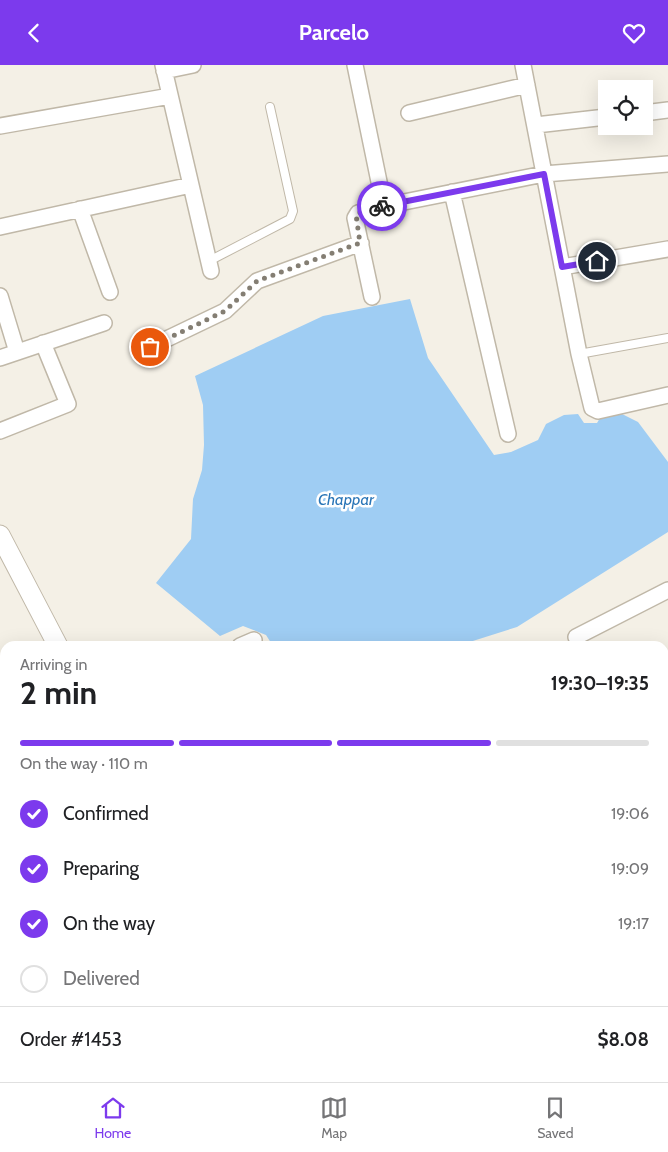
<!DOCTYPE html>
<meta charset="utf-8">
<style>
:root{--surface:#fff;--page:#f6f6f6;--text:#202124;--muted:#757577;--line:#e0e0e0;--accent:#7c3aed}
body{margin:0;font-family:Cabin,sans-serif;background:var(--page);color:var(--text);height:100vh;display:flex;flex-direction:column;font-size:19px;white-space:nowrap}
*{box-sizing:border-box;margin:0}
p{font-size:16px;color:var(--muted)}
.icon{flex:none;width:28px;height:28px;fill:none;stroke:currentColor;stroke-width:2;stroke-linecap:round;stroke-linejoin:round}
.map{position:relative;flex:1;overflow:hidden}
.drawer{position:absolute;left:0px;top:576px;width:669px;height:441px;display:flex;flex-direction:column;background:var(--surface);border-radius:15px 15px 0 0;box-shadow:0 5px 20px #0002}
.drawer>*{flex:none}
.controls{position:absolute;left:598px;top:15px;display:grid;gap:10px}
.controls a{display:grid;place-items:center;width:55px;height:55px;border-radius:0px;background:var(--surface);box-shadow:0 5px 20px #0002;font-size:25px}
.pin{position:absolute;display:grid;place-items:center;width:42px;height:42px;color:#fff;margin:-21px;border:2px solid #fff;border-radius:50%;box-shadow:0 1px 5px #0007}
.courier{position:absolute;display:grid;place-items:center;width:50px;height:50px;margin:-25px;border:4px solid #7c3aed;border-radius:50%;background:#fff;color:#222;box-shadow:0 1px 6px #0007}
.headline em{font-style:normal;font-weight:700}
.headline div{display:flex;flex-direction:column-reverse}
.headline{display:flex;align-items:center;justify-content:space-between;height:85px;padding:0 20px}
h1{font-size:32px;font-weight:700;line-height:38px}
.bar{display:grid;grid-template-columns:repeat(4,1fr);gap:8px 5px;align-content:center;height:60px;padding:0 20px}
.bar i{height:6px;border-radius:4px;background:var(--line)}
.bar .current{background:var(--accent)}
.bar p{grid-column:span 4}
.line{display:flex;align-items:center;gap:12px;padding:0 20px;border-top:1px solid var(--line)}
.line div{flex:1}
ol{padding:0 20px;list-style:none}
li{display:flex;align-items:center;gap:15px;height:55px}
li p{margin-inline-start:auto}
li .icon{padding:5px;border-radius:50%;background:var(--accent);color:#fff;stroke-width:4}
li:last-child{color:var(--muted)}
li i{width:28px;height:28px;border:2px solid var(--line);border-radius:50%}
header{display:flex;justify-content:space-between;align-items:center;height:65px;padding:0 20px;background:var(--accent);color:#fff;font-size:22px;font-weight:700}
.tab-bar{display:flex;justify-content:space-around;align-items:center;height:70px;border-top:1px solid var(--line);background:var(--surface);font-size:14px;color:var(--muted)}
.tab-bar a{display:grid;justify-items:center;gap:2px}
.tab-bar .current{color:var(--accent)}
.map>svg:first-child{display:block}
.water{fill:#9fcdf3}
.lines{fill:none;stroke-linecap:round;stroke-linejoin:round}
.service-casing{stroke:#c0b8a8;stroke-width:10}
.minor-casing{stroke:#c0b8a8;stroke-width:18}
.tertiary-casing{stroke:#c0b8a8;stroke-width:21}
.service{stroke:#fff;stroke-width:8}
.minor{stroke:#fff;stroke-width:15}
.tertiary{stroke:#fff;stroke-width:19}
.done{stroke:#847e73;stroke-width:5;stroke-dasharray:0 9}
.route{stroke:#7c3aed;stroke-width:6}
.labels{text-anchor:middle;stroke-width:5;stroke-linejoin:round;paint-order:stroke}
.water-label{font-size:16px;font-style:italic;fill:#2975b7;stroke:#fff}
</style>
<header><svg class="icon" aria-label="back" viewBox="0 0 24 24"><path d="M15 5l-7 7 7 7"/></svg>Parcelo<svg class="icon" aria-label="heart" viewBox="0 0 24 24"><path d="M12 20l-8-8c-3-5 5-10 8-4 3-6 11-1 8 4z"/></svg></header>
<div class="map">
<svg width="668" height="1017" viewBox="0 0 668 1017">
<rect width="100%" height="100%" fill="#f4f0e6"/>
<path class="water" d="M410,234L428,293L494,390L511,387L538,375L546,359L564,350L578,349L584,358H597L600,353L620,348L638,357L668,397V467L517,562L457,581H273L266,570L243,561L220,571L156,518L191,474L193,434L202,405L204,380L203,340L195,311L323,251Z"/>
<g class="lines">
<defs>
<path id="service" d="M209,196L290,154L293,146L270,42
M579,289L668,273"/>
<path id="minor" d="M163,0L211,206
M355,0L384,141L544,109L668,99
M523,0L579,289L592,343L598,346L668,330
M164,6L193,0
M409,48L527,20
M644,48L668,45
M536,60L606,52
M0,61L170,31
M452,127L508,369
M80,144L110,227
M0,162L191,120
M562,202L668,184
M0,231L17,287
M372,232L355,153L358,148L384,141
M150,282L225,246L257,216L361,178
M0,293L104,258
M0,366L68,339L43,278
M576,572L668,525
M240,581L254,575
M0,608L5,606
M664,622L668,619
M0,670L5,681
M664,729L668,735
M0,772L5,771
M664,874L668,880
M0,875L5,873
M664,918L668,916
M0,925L5,937
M36,1012L37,1017
M497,1012L499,1017
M116,1017L132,1012
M443,1017L446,1015"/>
<path id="tertiary" d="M0,470L58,581
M293,1012L296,1017"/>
</defs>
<use href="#service" class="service-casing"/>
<use href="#minor" class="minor-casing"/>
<use href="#tertiary" class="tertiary-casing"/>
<use href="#service" class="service"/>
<use href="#minor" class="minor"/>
<use href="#tertiary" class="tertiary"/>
</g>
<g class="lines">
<path class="done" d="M150,282L225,246L257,216L360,178L356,150L358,148L382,141"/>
<path class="route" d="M382,141L544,109L562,202L597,196"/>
</g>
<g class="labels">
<g class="water-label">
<text x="346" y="440">Chappar</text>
</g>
</g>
</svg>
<div class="controls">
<a><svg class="icon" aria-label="locate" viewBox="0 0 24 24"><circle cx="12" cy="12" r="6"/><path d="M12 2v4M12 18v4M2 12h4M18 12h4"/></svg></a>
</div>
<div class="pin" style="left:150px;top:282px;background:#ea580c"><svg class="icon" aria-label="bag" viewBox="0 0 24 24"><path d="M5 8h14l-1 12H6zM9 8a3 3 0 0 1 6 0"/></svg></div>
<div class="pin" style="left:597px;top:196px;background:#1f2937"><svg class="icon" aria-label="home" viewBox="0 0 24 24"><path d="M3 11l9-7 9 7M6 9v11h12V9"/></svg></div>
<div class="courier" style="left:382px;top:141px"><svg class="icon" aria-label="bike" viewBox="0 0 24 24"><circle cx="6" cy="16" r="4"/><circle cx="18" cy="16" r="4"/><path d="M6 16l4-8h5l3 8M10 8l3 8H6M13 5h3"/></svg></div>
<section class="drawer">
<div class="headline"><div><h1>2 min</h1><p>Arriving in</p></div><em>19:30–19:35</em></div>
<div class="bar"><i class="current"></i><i class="current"></i><i class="current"></i><i></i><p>On the way · 110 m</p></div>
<ol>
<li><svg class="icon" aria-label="check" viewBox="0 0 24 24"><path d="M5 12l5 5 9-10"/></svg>Confirmed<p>19:06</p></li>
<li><svg class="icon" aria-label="check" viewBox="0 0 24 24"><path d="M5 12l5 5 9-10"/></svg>Preparing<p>19:09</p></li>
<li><svg class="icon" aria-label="check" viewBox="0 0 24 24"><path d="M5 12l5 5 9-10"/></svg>On the way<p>19:17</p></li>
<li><i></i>Delivered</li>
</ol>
<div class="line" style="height:65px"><div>Order #1453</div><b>$8.08</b></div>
</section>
</div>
<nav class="tab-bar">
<a class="current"><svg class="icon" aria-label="home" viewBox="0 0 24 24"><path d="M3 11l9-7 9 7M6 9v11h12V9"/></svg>Home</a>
<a><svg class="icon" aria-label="map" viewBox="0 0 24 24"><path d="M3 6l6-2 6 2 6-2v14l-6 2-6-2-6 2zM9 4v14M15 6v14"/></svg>Map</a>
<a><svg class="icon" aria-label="saved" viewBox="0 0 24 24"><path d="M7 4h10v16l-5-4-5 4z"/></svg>Saved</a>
</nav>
